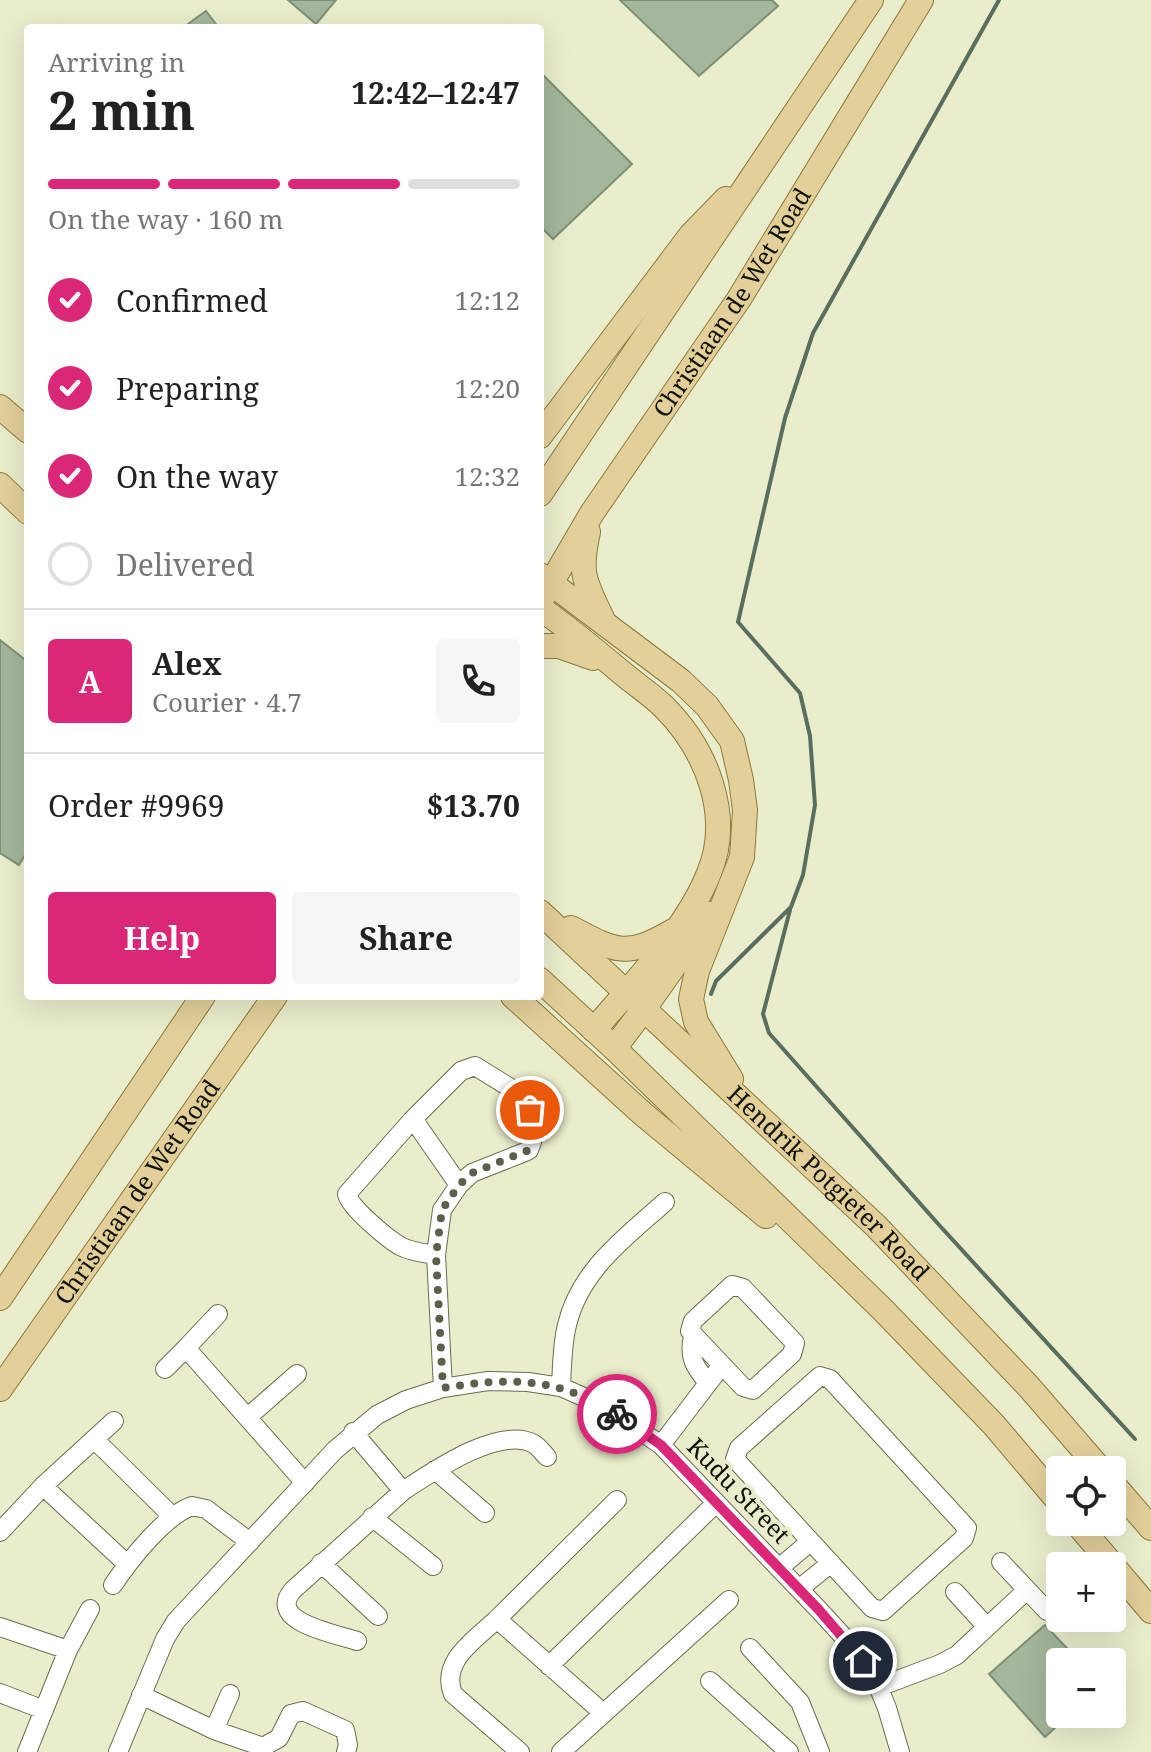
<!DOCTYPE html>
<meta charset="utf-8">
<style>
:root{--surface:#fff;--page:#f6f6f6;--text:#222;--muted:#767676;--line:#e0e0e0;--accent:#db2777}
body{margin:0;font-family:"Noto Serif",serif;background:var(--page);color:var(--text);height:100vh;display:flex;flex-direction:column;font-size:30px;white-space:nowrap}
*{box-sizing:border-box;margin:0}
p{font-size:26px;color:var(--muted)}
.icon{flex:none;width:44px;height:44px;fill:none;stroke:currentColor;stroke-width:2;stroke-linecap:round;stroke-linejoin:round}
.map{position:relative;flex:1;overflow:hidden}
.details{position:absolute;left:24px;top:24px;width:520px;height:976px;display:flex;flex-direction:column;background:var(--surface);border-radius:8px;box-shadow:0 8px 32px #0002}
.details>*{flex:none}
.fabs{position:absolute;left:1046px;top:1456px;display:grid;gap:16px}
.fabs a{display:grid;place-items:center;width:80px;height:80px;border-radius:8px;background:var(--surface);box-shadow:0 8px 32px #0002;font-size:40px}
.pin{position:absolute;display:grid;place-items:center;width:68px;height:68px;color:#fff;margin:-34px;border:4px solid #fff;border-radius:50%;box-shadow:0 2px 8px #0007}
.courier{position:absolute;display:grid;place-items:center;width:80px;height:80px;margin:-40px;border:6px solid #db2777;border-radius:50%;background:#fff;color:#222;box-shadow:0 2px 10px #0007}
.head em{font-style:normal;font-weight:700}
.head div{display:flex;flex-direction:column-reverse}
.head{display:flex;align-items:center;justify-content:space-between;height:136px;padding:0 24px}
h1{font-size:52px;font-weight:700;line-height:60px}
.bar{display:grid;grid-template-columns:repeat(4,1fr);gap:12px 8px;align-content:center;height:96px;padding:0 24px}
.bar i{height:10px;border-radius:6px;background:var(--line)}
.bar .current{background:var(--accent)}
.bar p{grid-column:span 4}
.line{display:flex;align-items:center;gap:20px;padding:0 24px;border-top:2px solid var(--line)}
.line div{flex:1}
.round{display:grid;place-items:center;flex:none;width:84px;height:84px;border-radius:8px;background:var(--page)}
ol{padding:0 24px;list-style:none}
li{display:flex;align-items:center;gap:24px;height:88px}
li p{margin-inline-start:auto}
li .icon{padding:8px;border-radius:50%;background:var(--accent);color:#fff;stroke-width:4}
li:last-child{color:var(--muted)}
li i{width:44px;height:44px;border:4px solid var(--line);border-radius:50%}
.action{display:flex;gap:16px;margin-top:auto;padding:16px 24px}
.action a{flex:1;height:92px;border-radius:8px;background:var(--accent);color:#fff;font-size:32px;font-weight:700;line-height:92px;text-align:center}
.action a+a{background:var(--page);color:var(--text)}
.map>svg:first-child{display:block}
.lines{fill:none;stroke-linecap:round;stroke-linejoin:round}
.stream{stroke:#596e5e;stroke-width:4}
.building{fill:#a4b69c;stroke:#7d9075;stroke-width:2}
.minor-casing{stroke:#696c4e;stroke-width:20}
.major-casing{stroke:#8e783a;stroke-width:26}
.minor{stroke:#fff;stroke-width:18}
.major{stroke:#e3cf9a;stroke-width:24}
.done{stroke:#5d5f4c;stroke-width:8;stroke-dasharray:0 14.4}
.route{stroke:#db2777;stroke-width:10}
.labels{text-anchor:middle;stroke-width:8;stroke-linejoin:round;paint-order:stroke}
.street-label{font-size:24px;fill:#121307;stroke:#e9edcb}
</style>
<div class="map">
<svg width="1151" height="1752" viewBox="0 0 1151 1752">
<rect width="100%" height="100%" fill="#e9edcb"/>
<g class="lines">
<path class="stream" d="M790,910L763,1014L769,1033L940,1226L1135,1439
M711,994L716,981L791,907L803,875L815,805L810,736L800,693L738,622L785,418L813,333L999,0"/>
</g>
<path class="building" d="M288,0H336L316,24Z
M620,0H772L778,6L699,76Z
M206,11L219,28H183L196,18Z
M540,72L632,164L553,239L540,226Z
M0,640L28,662V850L19,865L0,853Z
M1045,1625L1080,1662H1060V1714H1070L1045,1737L989,1674Z"/>
<g class="lines">
<defs>
<path id="minor" d="M413,1119L459,1185
M436,1255C424,1253 411,1252 400,1246C388,1239 348,1206 347,1194L413,1119L461,1071L475,1066L525,1097L530,1110L532,1142L529,1150L525,1152L472,1173L459,1185L442,1210L436,1255L443,1388
M732,1285L743,1288L795,1343L792,1354L753,1390L743,1387L690,1331L693,1321Z
M693,1336C688,1358 695,1367 708,1383
M186,1348L218,1314
M165,1369L186,1348L305,1483
M820,1376L830,1379L967,1528L964,1538L883,1611L872,1608L735,1459L739,1448Z
M561,1387C562,1367 562,1345 567,1325C580,1270 625,1238 665,1202
M249,1416L297,1374
M353,1432L403,1491C432,1472 499,1425 534,1444C539,1447 543,1453 547,1457
M94,1439L173,1517
M661,1445L722,1365
M435,1470L485,1513
M43,1486L114,1421
M372,1517L433,1566
M0,1532L43,1486L127,1564
M1001,1562L1047,1611
M321,1563L378,1616
M779,1568L810,1542
M113,1585C129,1561 164,1516 192,1506L206,1509L250,1542
M799,1589L831,1563
M955,1592L987,1627
M497,1619C475,1640 440,1661 453,1694L520,1752
M0,1627L68,1650
M357,1641C337,1634 265,1622 293,1590L403,1491
M750,1648L800,1702L820,1752
M549,1666L716,1503
M710,1681L789,1752
M879,1687L940,1664L957,1655L1027,1590
M0,1693L44,1710
M141,1695L214,1730L230,1694
M602,1712L497,1619L617,1500
M214,1730L263,1747L279,1738L291,1714L303,1711L345,1730L348,1745L346,1752
M27,1752L68,1650L90,1609
M118,1752L165,1639L176,1621L335,1450L377,1415L406,1400L443,1388L488,1381L528,1382L561,1387L604,1406L661,1445L819,1610L852,1646L874,1676L887,1708L900,1752
M561,1752L729,1600"/>
<g id="major">
<path d="M0,407L28,431"/>
<path d="M540,436L691,235L726,199"/>
<path d="M0,485L28,512"/>
<path d="M540,494L871,0"/>
<path d="M588,532C579,573 584,581 602,618"/>
<path d="M540,575L681,681L707,706L732,741L741,780L745,810L742,857L697,971L691,999L696,1022L731,1079"/>
<path id="s1" d="M540,602L592,513L739,299L921,0"/>
<path d="M540,608C568,628 595,650 621,672C635,684 651,694 664,707C706,749 733,815 709,873C687,929 633,984 594,1030"/>
<path d="M540,646H559L593,658"/>
<path id="s2" d="M540,912L876,1226L1029,1387L1101,1470"/>
<path d="M571,928C616,952 627,958 673,931"/>
<path d="M540,980L614,1048L883,1310L994,1425L1060,1503"/>
<path d="M513,996L643,1114L766,1216"/>
<path d="M614,1048C649,1005 678,958 711,914"/>
<path d="M0,1298L203,996"/>
<path id="s3" d="M0,1389L275,996"/>
<path d="M1112,1483L1151,1528"/>
<path d="M1076,1522L1151,1611"/>
</g>
</defs>
<use href="#minor" class="minor-casing"/>
<use href="#major" class="major-casing"/>
<use href="#minor" class="minor"/>
<use href="#major" class="major"/>
</g>
<g class="lines">
<path class="done" d="M530,1110L532,1142L529,1150L472,1173L459,1185L442,1210L436,1255L443,1388C510,1377 557,1377 617,1414"/>
<path class="route" d="M617,1414L661,1445L819,1610L863,1661"/>
</g>
<g class="labels">
<g class="street-label">
<text dy="8" stroke="none"><textPath href="#s1" startOffset="356">Christiaan de Wet Road</textPath></text>
<text dy="8" stroke="none"><textPath href="#s2" startOffset="396">Hendrik Potgieter Road</textPath></text>
<text dy="8" stroke="none"><textPath href="#s3" startOffset="240">Christiaan de Wet Road</textPath></text>
<text transform="translate(738 1491) rotate(46)" y="8">Kudu Street</text>
</g>
</g>
</svg>
<div class="fabs">
<a><svg class="icon" aria-label="locate" viewBox="0 0 24 24"><circle cx="12" cy="12" r="6"/><path d="M12 2v4M12 18v4M2 12h4M18 12h4"/></svg></a>
<a>+</a>
<a>−</a>
</div>
<div class="pin" style="left:530px;top:1110px;background:#ea580c"><svg class="icon" aria-label="bag" viewBox="0 0 24 24"><path d="M5 8h14l-1 12H6zM9 8a3 3 0 0 1 6 0"/></svg></div>
<div class="pin" style="left:863px;top:1661px;background:#1f2937"><svg class="icon" aria-label="home" viewBox="0 0 24 24"><path d="M3 11l9-7 9 7M6 9v11h12V9"/></svg></div>
<div class="courier" style="left:617px;top:1414px"><svg class="icon" aria-label="bike" viewBox="0 0 24 24"><circle cx="6" cy="16" r="4"/><circle cx="18" cy="16" r="4"/><path d="M6 16l4-8h5l3 8M10 8l3 8H6M13 5h3"/></svg></div>
<section class="details">
<div class="head"><div><h1>2 min</h1><p>Arriving in</p></div><em>12:42–12:47</em></div>
<div class="bar"><i class="current"></i><i class="current"></i><i class="current"></i><i></i><p>On the way · 160 m</p></div>
<ol>
<li><svg class="icon" aria-label="check" viewBox="0 0 24 24"><path d="M5 12l5 5 9-10"/></svg>Confirmed<p>12:12</p></li>
<li><svg class="icon" aria-label="check" viewBox="0 0 24 24"><path d="M5 12l5 5 9-10"/></svg>Preparing<p>12:20</p></li>
<li><svg class="icon" aria-label="check" viewBox="0 0 24 24"><path d="M5 12l5 5 9-10"/></svg>On the way<p>12:32</p></li>
<li><i></i>Delivered</li>
</ol>
<div class="line" style="height:144px"><b class="round" style="background:var(--accent);color:#fff">A</b><div><b>Alex</b><p>Courier · 4.7</p></div><a class="round"><svg class="icon" aria-label="phone" viewBox="0 0 24 24"><path d="M5 4h4l2 5-3 2q2 4 5 5l2-3 5 2v4C11 20 4 13 5 4z"/></svg></a></div>
<div class="line" style="height:104px"><div>Order #9969</div><b>$13.70</b></div>
<div class="action"><a>Help</a><a>Share</a></div>
</section>
</div>
